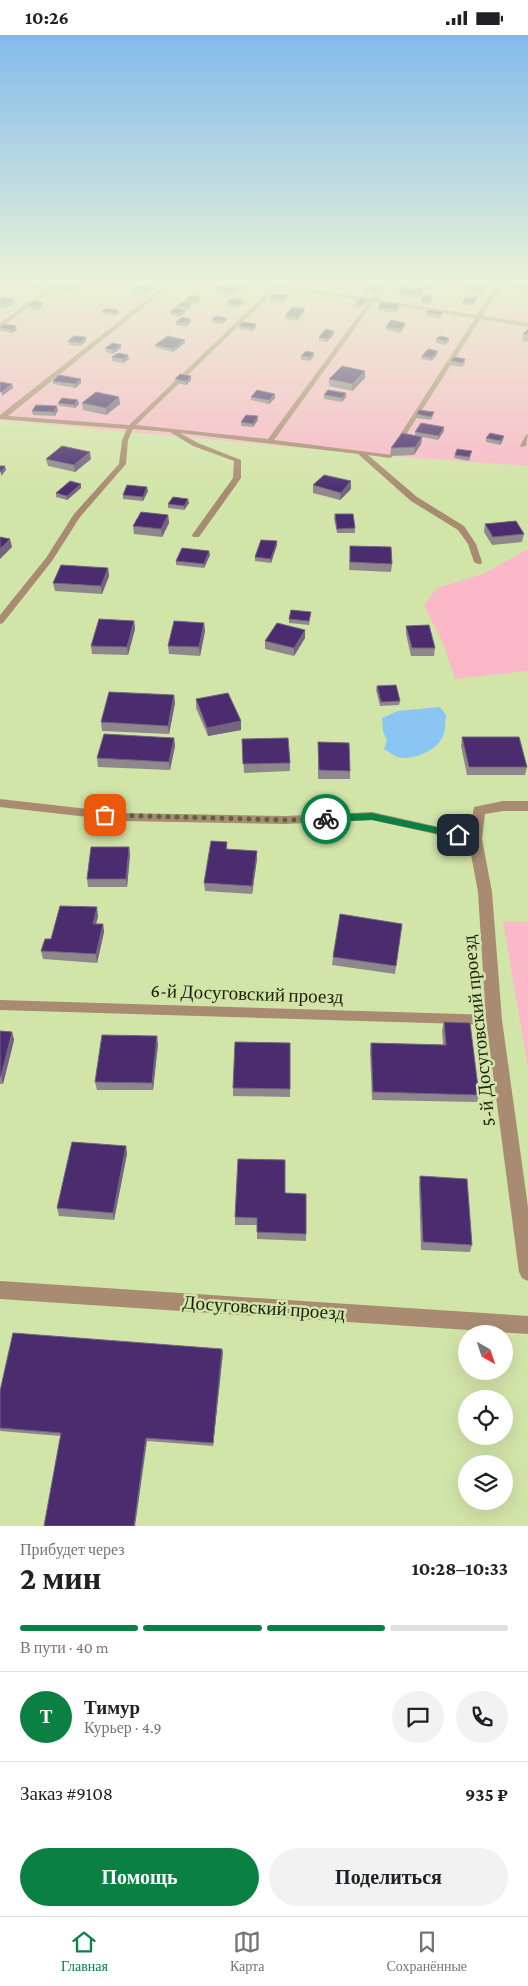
<!DOCTYPE html>
<html lang="ru">
<meta charset="utf-8">
<style>
:root{--surface:#fff;--page:#f2f2f2;--text:#202124;--muted:#757577;--line:#e0e0e0;--accent:#0b8043}
body{margin:0;font-family:"Crimson Pro",serif;background:var(--page);color:var(--text);height:100vh;display:flex;flex-direction:column;font-size:19px;white-space:nowrap}
*{box-sizing:border-box;margin:0}
p{font-size:16px;color:var(--muted)}
.icon{flex:none;width:28px;height:28px;fill:none;stroke:currentColor;stroke-width:2;stroke-linecap:round;stroke-linejoin:round}
.map{position:relative;height:1491px;overflow:hidden}
.details{display:flex;flex-direction:column;background:var(--surface);flex:1}
.details>*{flex:none}
.needle{width:32px;rotate:141deg}
.fabs{position:absolute;left:458px;top:1290px;display:grid;gap:10px}
.fabs a{display:grid;place-items:center;width:55px;height:55px;border-radius:50%;background:var(--surface);box-shadow:0 5px 20px #0002;font-size:25px}
.pin{position:absolute;display:grid;place-items:center;width:42px;height:42px;color:#fff;margin:-21px;border-radius:10px;box-shadow:0 2px 8px #0006}
.courier{position:absolute;display:grid;place-items:center;width:50px;height:50px;margin:-25px;border:4px solid #0b8043;border-radius:50%;background:#fff;color:#222;box-shadow:0 1px 6px #0007}
.overview em{font-style:normal;font-weight:700}
.overview div{display:flex;flex-direction:column-reverse}
.overview{display:flex;align-items:center;justify-content:space-between;height:85px;padding:0 20px}
h1{font-size:32px;font-weight:700;line-height:38px}
.bar{display:grid;grid-template-columns:repeat(4,1fr);gap:8px 5px;align-content:center;height:60px;padding:0 20px}
.bar i{height:6px;border-radius:4px;background:var(--line)}
.bar .selected{background:var(--accent)}
.bar p{grid-column:span 4}
.line{display:flex;align-items:center;gap:12px;padding:0 20px;border-top:1px solid var(--line)}
.line div{flex:1}
.round{display:grid;place-items:center;flex:none;width:52px;height:52px;border-radius:26px;background:var(--page)}
.action{display:flex;gap:10px;margin-top:auto;padding:10px 20px}
.action a{flex:1;height:58px;border-radius:30px;background:var(--accent);color:#fff;font-size:20px;font-weight:700;line-height:58px;text-align:center}
.action a+a{background:var(--page);color:var(--text)}
.status{display:flex;justify-content:space-between;align-items:center;height:35px;padding:0 25px;background:var(--surface);direction:ltr}
.status svg{height:14px;fill:currentColor}
.menu{display:flex;justify-content:space-around;align-items:center;height:70px;border-top:1px solid var(--line);background:var(--surface);font-size:14px;color:var(--muted)}
.menu a{display:grid;justify-items:center;gap:2px}
.menu .selected{color:var(--accent)}
.map>svg:first-child{display:block}
.green{fill:#fab8c9}
.water{fill:#8ac5f3}
.lines{fill:none;stroke-linecap:round;stroke-linejoin:round}
.lane{fill:#a98b72;fill-rule:evenodd}
.street{fill:#a98b72;fill-rule:evenodd}
.wall{fill:#8e888c}
.shaded-wall{fill:#736480}
.building{fill:#4a2c6f;stroke:#736480}
.route{fill:#0b8043}
.done{stroke:#5a6440;stroke-width:5;stroke-dasharray:0 9}
.labels{text-anchor:middle;stroke-width:5;stroke-linejoin:round;paint-order:stroke}
.near-street-label{font-size:19px;fill:#191f08;stroke:#d2e5a9}
</style>
<div class="status"><b>10:26</b><svg viewBox="0 0 49 12"><path d="M0 12V9h3v3zM5 12V6h3v6zM10 12V3h3v9zM15 12V0h3v12zM26 1h20v11H26zM47 4h2v5h-2z"/></svg></div>
<div class="map">
<svg width="528" height="1491" viewBox="0 0 528 1491">
<rect width="100%" height="100%" fill="#d2e5a9"/>
<path class="green" d="M0,249H528V431L390,421L0,385Z
M528,514V636L455,644L443,608L424,570L437,553L483,539Z
M503,886L528,887V1034Z"/>
<path class="water" d="M440,672L446,680C445,687 446,697 442,703C436,716 412,726 398,722C393,721 388,716 384,714L387,706L383,696L382,683L398,676Z"/>
<g class="lines">
<path class="lane" d="M54,249H60L0,293V288Z
M166,249H172L8,381L129,390L276,249H282L136,390L268,404L370,265L384,249H390L374,267L274,405L392,420V422L390,423L368,420L417,462L464,491L476,509L482,527L481,529H478L474,527L468,509L458,495L411,466L358,419L180,398L198,408L241,425V443L199,502H193L192,500L233,443L234,426L193,411L170,397L133,394L128,405L126,429L80,482L52,526L3,588L0,589V580L46,523L74,479L119,429L122,405L127,394L0,384V380Z
M497,249H503L400,409L395,410L394,409Z
M528,399L526,411L521,412L520,411L526,400Z
M0,764L123,778L285,781L372,777L475,800L479,801L480,804L479,807L475,808L372,785L285,789L123,786L0,772Z
M0,965L494,980L498,981L500,985L498,989L494,990L0,975Z"/>
<path class="street" d="M260,249H276L528,288V292Z
M503,766H528V776H503L485,779L482,804L492,857L502,985L528,1172V1246L522,1243L519,1237L486,985L478,857L468,804L474,772Z
M0,1246L528,1281V1299L0,1264Z"/>
</g>
<path class="wall" d="M30,249H46L38,253L31,252Z
M174,249H186L184,251L174,250Z
M423,249H437V251L435,255L422,253Z
M487,249V252L480,258L467,255V252Z
M514,249H527L525,255L513,253Z
M75,250L76,254L71,257L59,255L58,252Z
M153,250V253L142,260L134,258L133,254Z
M379,250V253L374,258L366,257V253Z
M216,253H245L231,260L217,257Z
M422,257L420,263L399,261V258Z
M432,261L430,270L421,269L422,266Z
M200,262V266L194,270L191,269V272L187,276L185,275V278L179,282L170,280V277L177,273V271L185,267V265Z
M270,263L286,264L283,268L270,267Z
M0,264H14L15,267L7,273H0Z
M367,264V268L361,273L354,272L355,268Z
M476,266L473,271L461,270L462,267Z
M227,267L243,269L237,273L227,271Z
M28,270L42,271L37,275L29,274Z
M378,272L399,273L395,278L378,275Z
M305,274L304,277L297,286L285,284V281Z
M118,275L119,278L114,281L103,279L102,276Z
M426,277L443,280L440,283L426,281Z
M226,283V286L221,289L212,288V284Z
M191,284V287L186,292L176,290V287Z
M405,288V291L400,298L386,295V292Z
M239,291L256,292L252,296L239,294Z
M0,292L17,295L12,298L0,296Z
M528,294V307L522,306L523,299Z
M334,299L327,307L319,306V302Z
M86,302V306L80,311L69,310L68,306Z
M436,304L449,306L445,310L436,308Z
M185,308L173,317L156,313L155,310Z
M105,313H121L113,319L106,317Z
M437,320L431,326L421,324L422,321Z
M301,321H314L309,326L301,325Z
M112,322L129,324L123,328L112,326Z
M465,324V328L462,332L450,330L451,326Z
M365,343L352,356L329,351V344Z
M175,344L191,345L186,350L176,348Z
M53,346L81,348L75,353L53,349Z
M275,359V363L269,369L251,365V362Z
M324,360L346,362L342,367L324,364Z
M119,362L120,369L106,380L83,375L82,368Z
M58,368L79,369L75,373L59,371Z
M58,375L55,381L33,380L32,376Z
M434,377L433,381L431,385L416,383L417,379Z
M258,385L253,392L241,391V387Z
M444,392V396L438,405L422,402L421,409L414,420L390,421L391,413L415,400V397Z
M504,401L503,405L500,410L486,407V403Z
M455,420H471L469,426L454,423Z
M46,424H91L75,437L48,431Z
M313,450L351,454L340,465L313,458Z
M81,453L67,465L56,462V458Z
M148,456L143,466L123,464V460Z
M189,468L184,475L168,473V469Z
M335,479L355,493V498H337L334,483Z
M168,480L169,488L162,502L134,499L133,491Z
M485,489L524,499L522,507L492,510L484,497Z
M277,510L271,528L255,526V522Z
M350,511L392,529L391,537L349,535Z
M209,516L210,520L204,533L176,530V526Z
M108,533L109,541L102,559L55,556L53,548Z
M311,577L309,590L289,588V584Z
M134,586L135,594L128,620L92,619L91,611Z
M204,588L205,596L200,621L169,619L168,611Z
M406,591L435,613L434,621H411L406,599Z
M305,595V603L294,621L265,614V606Z
M377,651L400,666L399,670L380,671L376,655Z
M174,660L175,668L169,699L102,696L101,687Z
M196,664L241,695L208,701L196,673Z
M462,702L527,732L525,740H467L461,711Z
M174,703L175,711L170,735L98,732L97,723Z
M242,704L290,728V736L244,738Z
M318,707L350,736V744H318Z
M227,807V814L257,824L252,859L205,856L204,848Z
M129,812L130,820L127,852H88L87,844Z
M98,881L96,889H103L104,897L97,928L43,924L41,916L51,904Z
M402,889L395,939L332,930L333,922Z
M444,987L479,1060L477,1067L372,1065L370,1016L371,1008L443,1010L442,995Z
M0,996L12,997L14,1005L3,1049H0Z
M290,1008V1062L233,1061V1053Z
M158,1009L153,1055H97L95,1047Z
M126,1111L127,1119L114,1185L59,1181L57,1173Z
M420,1141L472,1210L470,1217L421,1215L419,1149Z
M285,1158L306,1199V1206L257,1204V1190H235V1182Z
M223,1317L213,1411L147,1406L60,1401L0,1396V1356Z"/>
<path class="shaded-wall" d="M39,249H46L38,253V250Z
M245,249V253L231,260V257Z
M487,249V252L480,258L481,255Z
M75,250L76,254L71,257V254Z
M153,250V253L142,260V256Z
M379,250V253L374,258V255Z
M287,260L286,264L283,268V265Z
M200,262V266L194,270V266Z
M14,264L15,267L7,273L6,270Z
M367,264V268L361,273V269Z
M243,265V269L237,273V270Z
M42,267V271L37,275V271Z
M191,268V272L187,276V272Z
M399,269V273L395,278V274Z
M305,274L304,277L297,286V282Z
M118,275L119,278L114,281V278Z
M185,275V278L179,282V279Z
M226,283V286L221,289V286Z
M191,284V287L186,292L185,288Z
M405,288V291L400,298V294Z
M256,289V292L252,296V293Z
M16,291L17,295L12,298V295Z
M334,296V299L327,307V304Z
M86,302V306L80,311V308Z
M449,303V306L445,310V306Z
M185,305V308L173,317V314Z
M121,310V313L113,319V315Z
M438,316L437,320L431,326V323Z
M314,318V321L309,326V322Z
M128,320L129,324L123,328V324Z
M365,336V343L352,356V349Z
M191,341V345L186,350V346Z
M81,344V348L75,353V349Z
M12,349L13,353L2,361V357Z
M346,358V362L342,367V363Z
M275,359V363L269,369V365Z
M119,362L120,369L106,380V373Z
M78,365L79,369L75,373L74,370Z
M57,371L58,375L55,381L54,377Z
M258,381V385L253,392V389Z
M444,392V396L438,405L439,401Z
M504,401L503,405L500,410V406Z
M422,402L421,409L414,420L415,412Z
M90,417L91,424L75,437L74,430Z
M5,431L6,435L1,441V437Z
M351,446V454L340,465L341,458Z
M81,449V453L67,465V461Z
M147,452L148,456L143,466V462Z
M188,464L189,468L184,475V471Z
M168,480L169,488L162,502L161,494Z
M10,504L12,512L0,524V514Z
M277,506V510L271,528V524Z
M209,516L210,520L204,533V529Z
M108,533L109,541L102,559L101,551Z
M134,586L135,594L128,620L127,612Z
M204,588L205,596L200,621L199,612Z
M305,595V603L294,621V613Z
M174,660L175,668L169,699L168,691Z
M241,686V695L208,701L207,693Z
M174,703L175,711L170,735L169,727Z
M129,812L130,820L127,852L126,844Z
M257,816V824L252,859V851Z
M97,872L98,881L94,897L93,889Z
M103,889L104,897L97,928L96,919Z
M12,997L14,1005L3,1049L1,1041Z
M157,1001L158,1009L153,1055L152,1048Z
M126,1111L127,1119L114,1185L113,1178Z
M222,1314L223,1317L213,1411V1408Z
M146,1403L147,1406L135,1491H134Z"/>
<path class="building" d="M62,249H68L75,250L71,254L58,252Z
M143,249L153,250L142,256L133,254Z
M224,249H245L231,257L216,253Z
M370,249H374L379,250L374,255L366,253Z
M423,249H437L435,251L423,250Z
M471,249H487L481,255L467,252Z
M514,249H527L525,252L513,250Z
M402,252L423,254L420,260L399,258Z
M273,259L287,260L283,265L270,263Z
M191,260L200,262L194,266L185,265Z
M423,260L432,261L430,266H422Z
M3,262L14,264L6,270L0,269V264Z
M465,262L477,263L474,268L462,267Z
M233,263L243,265L237,270L227,267Z
M361,263L367,264L361,269L355,268Z
M34,266L42,267L37,271L28,270Z
M182,267L191,268L187,272L177,271Z
M382,267L399,269L395,274L378,272Z
M292,272L305,274L297,282L285,281Z
M107,273L118,275L114,278L102,276Z
M175,273L185,275L179,279L170,277Z
M429,275L443,277L441,280L426,277Z
M216,281L226,283L221,286L212,284Z
M182,282L191,284L185,288L176,287Z
M391,285L405,288L400,294L386,292Z
M243,287L256,289L252,293L239,291Z
M4,289L16,291L12,295L0,293Z
M326,294L334,296L327,304L319,302Z
M528,294V300L523,299Z
M74,301L86,302L80,308L68,306Z
M168,301L185,305L173,314L155,310Z
M440,301L449,303L445,306L436,304Z
M113,308L121,310L113,315L105,313Z
M428,314L438,316L431,323L422,321Z
M306,316L314,318L309,322L301,321Z
M118,318L128,320L123,324L112,322Z
M454,322L465,324L463,328L451,326Z
M342,331L365,336L352,349L329,344Z
M180,339L191,341L186,346L175,344Z
M59,340L81,344L75,349L53,346Z
M0,347L12,349L2,357H0Z
M257,355L275,359L269,365L251,362Z
M328,355L346,358L342,363L324,360Z
M96,357L119,362L106,373L82,368Z
M62,363L78,365L74,370L58,368Z
M36,370L57,371L54,377L32,376Z
M419,375L434,377L431,382L417,379Z
M246,380L258,381L253,389L241,387Z
M421,388L444,392L439,401L415,397Z
M402,398L422,402L415,412L391,413Z
M490,398L504,401L500,406L486,403Z
M62,411L90,417L74,430L46,424Z
M457,414L472,416L469,422L455,420Z
M0,431H5L1,437H0Z
M324,440L351,446L341,458L313,450Z
M70,446L81,449L67,461L56,458Z
M127,450L147,452L143,462L123,460Z
M173,462L188,464L184,471L168,469Z
M141,477L168,480L161,494L133,491Z
M335,479H353L355,493L337,494Z
M516,486L524,499L493,502L485,489Z
M0,502L10,504L0,514Z
M261,505L277,506L271,524L255,522Z
M350,511L391,512L392,529L350,527Z
M182,513L209,516L204,529L176,526Z
M61,530L108,533L101,551L53,548Z
M291,575L311,577L309,586L289,584Z
M99,584L134,586L127,612L91,611Z
M174,586L204,588L199,612L168,611Z
M277,588L305,595L294,613L265,606Z
M429,590L435,613H412L406,591Z
M396,650L400,666L381,667L377,651Z
M109,657L174,660L168,691L101,687Z
M228,658L241,686L207,693L196,664Z
M104,699L174,703L169,727L97,723Z
M462,702H519L527,732H469Z
M288,703L290,728L243,729L242,704Z
M318,707L349,708L350,736L319,735Z
M211,806L227,807L226,814L257,816L252,851L204,848Z
M91,812H129L126,844H87Z
M60,871L97,872L93,889H103L96,919L41,916L45,904H51Z
M340,879L402,889L396,931L333,922Z
M444,987L470,988L479,1060L373,1057L371,1008L446,1010Z
M0,996L12,997L1,1041H0Z
M102,1000L157,1001L152,1048L95,1047Z
M235,1007L290,1008V1054L233,1053Z
M72,1107L126,1111L113,1178L57,1173Z
M238,1124L285,1125V1158L306,1159V1199L257,1197V1183L235,1182Z
M420,1141L467,1144L472,1210L423,1207Z
M13,1298L222,1314L213,1408L146,1403L134,1491H44L61,1398L0,1393V1356Z"/>
<linearGradient id="sky" x2="0" y2="1"><stop stop-color="#82bbec"/><stop offset="0.54" stop-color="#ebf3d8"/><stop offset="1" stop-color="#ebf3d8" stop-opacity="0"/></linearGradient>
<rect width="528" height="458" fill="url(#sky)"/>
<path class="route" d="M372,778L458,797L462,800L458,803L372,785L326,787L322,784L326,780Z"/>
<g class="lines">
<path class="done" d="M105,780L286,785L326,784"/>
</g>
<g class="labels">
<g class="near-street-label">
<text transform="translate(247 958) rotate(2)" y="7">6-й Досуговский проезд</text>
<text transform="translate(478 996) rotate(-96)" y="7">5-й Досуговский проезд</text>
<text transform="translate(264 1272) rotate(4)" y="7">Досуговский проезд</text>
</g>
</g>
</svg>
<div class="fabs">
<a><svg class="needle" viewBox="-14 -14 28 28"><path d="M0-13l5 13h-10z" fill="#e53935"/><path d="M0 13l5-13h-10z" fill="#757577"/></svg></a>
<a><svg class="icon" aria-label="locate" viewBox="0 0 24 24"><circle cx="12" cy="12" r="6"/><path d="M12 2v4M12 18v4M2 12h4M18 12h4"/></svg></a>
<a><svg class="icon" aria-label="layers" viewBox="0 0 24 24"><path d="M12 4l9 5-9 5-9-5zM3 14l9 5 9-5"/></svg></a>
</div>
<div class="pin" style="left:105px;top:780px;background:#ea580c"><svg class="icon" aria-label="bag" viewBox="0 0 24 24"><path d="M5 8h14l-1 12H6zM9 8a3 3 0 0 1 6 0"/></svg></div>
<div class="pin" style="left:458px;top:800px;background:#1f2937"><svg class="icon" aria-label="home" viewBox="0 0 24 24"><path d="M3 11l9-7 9 7M6 9v11h12V9"/></svg></div>
<div class="courier" style="left:326px;top:784px"><svg class="icon" aria-label="bike" viewBox="0 0 24 24"><circle cx="6" cy="16" r="4"/><circle cx="18" cy="16" r="4"/><path d="M6 16l4-8h5l3 8M10 8l3 8H6M13 5h3"/></svg></div>
</div>
<section class="details">
<div class="overview"><div><h1>2 мин</h1><p>Прибудет через</p></div><em>10:28–10:33</em></div>
<div class="bar"><i class="selected"></i><i class="selected"></i><i class="selected"></i><i></i><p>В пути · 40 m</p></div>
<div class="line" style="height:90px"><b class="round" style="background:var(--accent);color:#fff">Т</b><div><b>Тимур</b><p>Курьер · 4.9</p></div><a class="round"><svg class="icon" aria-label="chat" viewBox="0 0 24 24"><path d="M4 5h16v11H9l-5 4z"/></svg></a><a class="round"><svg class="icon" aria-label="phone" viewBox="0 0 24 24"><path d="M5 4h4l2 5-3 2q2 4 5 5l2-3 5 2v4C11 20 4 13 5 4z"/></svg></a></div>
<div class="line" style="height:65px"><div>Заказ #9108</div><b>935 ₽</b></div>
<div class="action"><a>Помощь</a><a>Поделиться</a></div>
</section>
<nav class="menu">
<a class="selected"><svg class="icon" aria-label="home" viewBox="0 0 24 24"><path d="M3 11l9-7 9 7M6 9v11h12V9"/></svg>Главная</a>
<a><svg class="icon" aria-label="map" viewBox="0 0 24 24"><path d="M3 6l6-2 6 2 6-2v14l-6 2-6-2-6 2zM9 4v14M15 6v14"/></svg>Карта</a>
<a><svg class="icon" aria-label="saved" viewBox="0 0 24 24"><path d="M7 4h10v16l-5-4-5 4z"/></svg>Сохранённые</a>
</nav>
